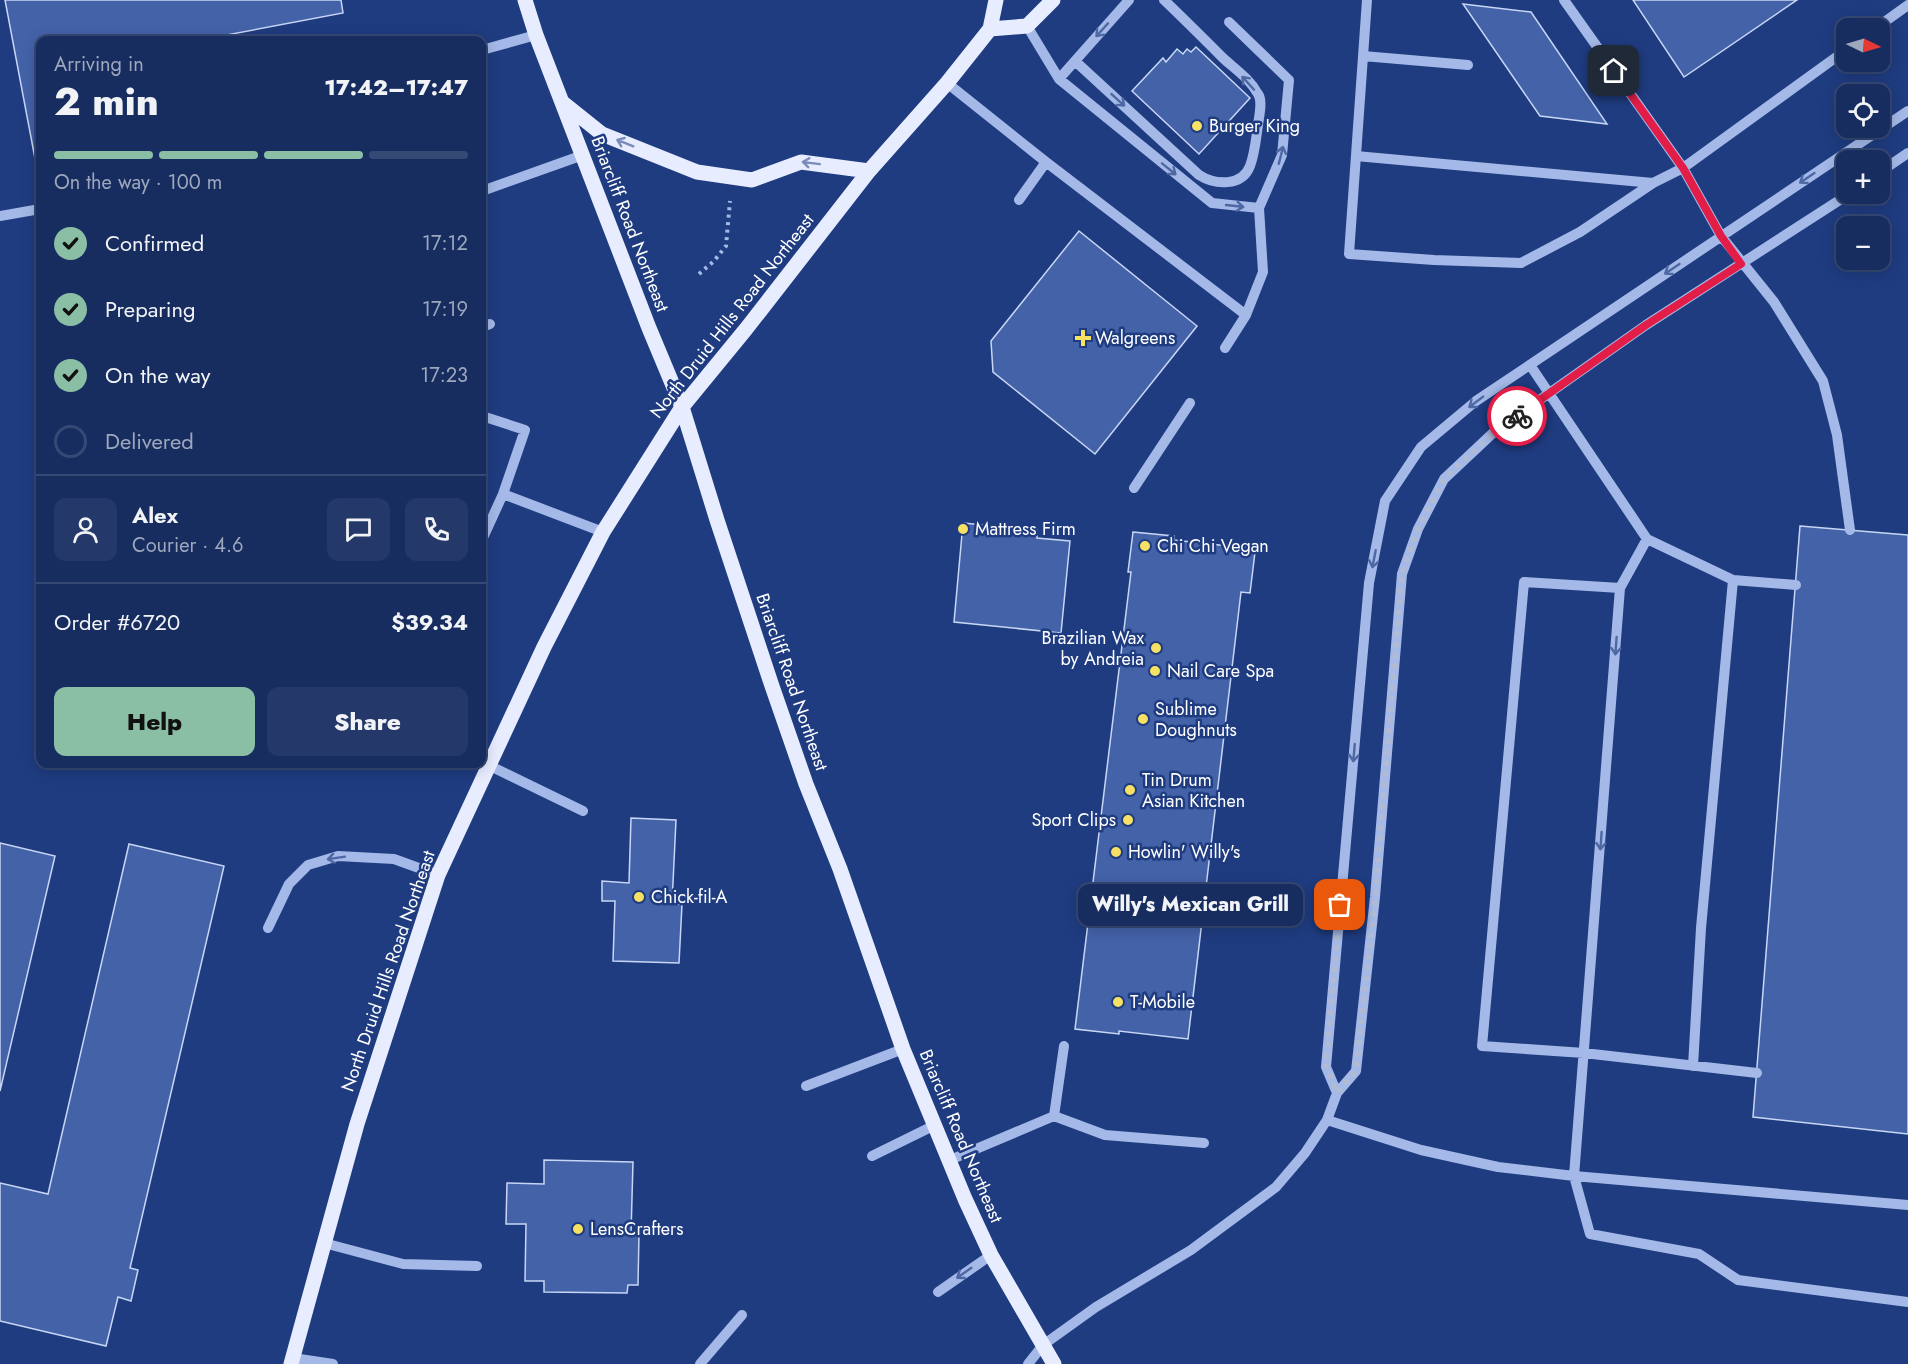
<!DOCTYPE html>
<meta charset="utf-8">
<style>
:root{--surface:#172d60;--page:#243969;--text:#f1f3f6;--muted:#9ea8bd;--line:#364975;--accent:#8abfa5}
body{margin:0;font-family:Jost,sans-serif;background:var(--page);color:var(--text);height:100vh;display:flex;flex-direction:column;font-size:22px;white-space:nowrap}
*{box-sizing:border-box;margin:0}
p{font-size:20px;color:var(--muted)}
.icon{flex:none;width:33px;height:33px;fill:none;stroke:currentColor;stroke-width:2;stroke-linecap:round;stroke-linejoin:round}
.map{position:relative;flex:1;overflow:hidden}
.details{position:absolute;left:36px;top:36px;width:450px;height:732px;display:flex;flex-direction:column;background:var(--surface);border-radius:12px;box-shadow:0 3px 15px #0003,0 0 0 2px var(--line)}
.details>*{flex:none}
.needle{width:39px;rotate:95deg}
.controls{position:absolute;left:1836px;top:18px;display:grid;gap:12px}
.controls a{display:grid;place-items:center;width:54px;height:54px;border-radius:12px;background:var(--surface);box-shadow:0 3px 15px #0003,0 0 0 2px var(--line);font-size:30px}
.pin{position:absolute;display:grid;place-items:center;width:51px;height:51px;color:#fff;margin:-26px;border-radius:12px;box-shadow:0 3px 9px #0006}
.courier{position:absolute;display:grid;place-items:center;width:60px;height:60px;margin:-30px;border:4px solid #e11d48;border-radius:50%;background:#fff;color:#222;box-shadow:0 2px 8px #0007}
.bubble{position:absolute;height:42px;border-radius:12px;background:var(--surface);box-shadow:0 3px 15px #0003,0 0 0 2px var(--line);font-size:20px;font-weight:800;line-height:42px;text-align:center}
.head em{font-style:normal;font-weight:800}
.head div{display:flex;flex-direction:column-reverse}
.head{display:flex;align-items:center;justify-content:space-between;height:102px;padding:0 18px}
h1{font-size:39px;font-weight:800;line-height:45px}
.bar{display:grid;grid-template-columns:repeat(4,1fr);gap:9px 6px;align-content:center;height:72px;padding:0 18px}
.bar i{height:8px;border-radius:4px;background:var(--line)}
.bar .current{background:var(--accent)}
.bar p{grid-column:span 4}
.line{display:flex;align-items:center;gap:15px;padding:0 18px;border-top:2px solid var(--line)}
.line div{flex:1}
.round{display:grid;place-items:center;flex:none;width:63px;height:63px;border-radius:12px;background:var(--page)}
ol{padding:0 18px;list-style:none}
li{display:flex;align-items:center;gap:18px;height:66px}
li p{margin-inline-start:auto}
li .icon{padding:6px;border-radius:50%;background:var(--accent);color:#111;stroke-width:4}
li:last-child{color:var(--muted)}
li i{width:33px;height:33px;border:3px solid var(--line);border-radius:50%}
.cta{display:flex;gap:12px;margin-top:auto;padding:12px 18px}
.cta a{flex:1;height:69px;border-radius:12px;background:var(--accent);color:#111;font-size:24px;font-weight:800;line-height:69px;text-align:center}
.cta a+a{background:var(--page);color:var(--text)}
.map>svg:first-child{display:block}
.building{fill:#4462a8;stroke:#c8d6f6;stroke-width:1.5}
.lines{fill:none;stroke-linecap:round;stroke-linejoin:round}
.path{stroke:#a4b9e8;stroke-width:4;stroke-dasharray:3 4.5;stroke-linecap:butt}
.minor{stroke:#a4b9e8;stroke-width:10}
.major{stroke:#e7ecfe;stroke-width:15}
.oneway{stroke:#4e68a4}
.oneway2{stroke:#798bb9}
.done{stroke:#b1bbd3;stroke-width:6;stroke-dasharray:0 10.8}
.route{stroke:#e11d48;stroke-width:8}
.poi-dot{fill:#f6e165;stroke:#1f3c80;stroke-width:2}
.labels{text-anchor:middle;stroke-width:5;stroke-linejoin:round;paint-order:stroke}
.poi-label{font-size:18px;fill:#fff;stroke:#1f3c80;text-anchor:start}
.street-label{font-size:18px;fill:#fff;stroke:#1f3c80}
</style>
<div class="map">
<svg width="1908" height="1364" viewBox="0 0 1908 1364">
<rect width="100%" height="100%" fill="#1f3c80"/>
<path class="building" d="M5,0H341L343,13L200,40H40V185Z
M1633,0H1797L1684,77Z
M1463,4L1531,12L1607,124L1540,116Z
M1196,47L1250,98L1199,154L1132,91L1163,58L1166,62L1177,49L1183,54L1187,49L1191,52Z
M1079,231L1197,326L1095,454L993,372L991,341Z
M963,523L1037,530V538L1070,541L1061,633L954,622Z
M1800,526L1908,535V1134L1753,1117Z
M1133,532L1174,536V540L1246,548L1245,550L1255,552L1250,593L1241,592L1188,1039L1119,1031V1034L1075,1029L1131,572H1128Z
M631,818L676,820L672,904H682L679,963L613,961L615,901H602V881L629,883Z
M0,843L55,856L0,1091Z
M129,844L224,866L130,1268L138,1270L131,1301L118,1297L106,1346L0,1321V1183L48,1194Z
M544,1160L633,1162L631,1234H639L638,1285H628L627,1293L544,1292V1281H525L526,1224H506L507,1183L544,1184Z"/>
<g class="lines">
<path class="path" d="M699,274L714,261L726,246L730,201"/>
<path class="minor" d="M1367,0L1349,254L1434,260L1521,263L1580,232L1653,183L1683,168L1846,50
M1564,0L1683,168L1721,236L1774,302L1823,381L1837,435L1850,530
M1229,22L1289,80L1282,155L1259,208L1263,272L1246,315
M1027,26L1059,79L1212,203L1259,208
M1876,28L1908,5
M482,50L536,35
M1363,56L1468,65
M1075,61L1199,175C1215,185 1242,187 1250,166C1255,153 1256,138 1258,125C1259,116 1263,101 1258,94C1250,79 1235,69 1223,58C1203,38 1184,19 1164,0
M1059,79L1129,0
M947,83L1046,162L1246,315L1225,348
M1356,156L1653,183
M1880,172L1908,153
M482,191L583,155
M1019,200L1046,162
M0,216L40,209
M482,327L490,324
M1530,365L1647,539L1733,580L1796,585
M482,416L525,430L503,494L482,540
M1134,488L1190,403
M503,494L603,532
M1647,539L1620,588L1574,1176L1590,1234L1699,1254L1738,1280L1908,1302
M1620,588L1524,582L1482,1046L1584,1053L1757,1073
M482,762L583,811
M268,928L289,884L308,865L338,856L394,859L438,875
M1693,1066L1701,928L1733,580
M806,1086L903,1049
M1337,1093L1326,1067L1369,583L1385,501L1421,447L1476,401L1908,111
M1054,1116L1105,1135L1204,1143
M1327,1120L1421,1150L1498,1167L1574,1176L1908,1205
M872,1156L935,1125
M950,1160L1054,1116L1064,1046
M324,1243L403,1264L477,1266
M938,1292L991,1255
M293,1358L333,1364
M700,1364L742,1315
M1028,1364L1043,1345L1096,1307L1191,1250L1276,1187L1305,1153L1327,1120L1337,1093L1356,1071L1375,897L1402,574L1418,529L1444,479L1494,432L1646,325L1849,194"/>
<path class="major" d="M525,0L536,35L649,328L682,407L717,520L772,686L806,784L840,869L903,1049L965,1199L991,1255L1054,1364
M990,29L1027,26L1053,0
M562,102L602,134L697,172L752,180L801,162L869,171
M291,1364L357,1124L438,875L544,647L603,532L682,407L746,329L869,171L947,83L990,29L996,0"/>
</g>
<defs><path id="oneway-shaft" d="M-6 0H5M1.5-3L5.5 0L1.5 3" fill="none" stroke-width="1.6" stroke-linecap="round" stroke-linejoin="round" transform="scale(1.5)"/></defs>
<g class="oneway">
<use href="#oneway-shaft" transform="translate(1102 30) rotate(132)"/>
<use href="#oneway-shaft" transform="translate(1248 83) rotate(-132)"/>
<use href="#oneway-shaft" transform="translate(1118 100) rotate(42)"/>
<use href="#oneway-shaft" transform="translate(1281 155) rotate(-76)"/>
<use href="#oneway-shaft" transform="translate(1169 169) rotate(39)"/>
<use href="#oneway-shaft" transform="translate(1807 178) rotate(146)"/>
<use href="#oneway-shaft" transform="translate(1235 206) rotate(6)"/>
<use href="#oneway-shaft" transform="translate(1672 269) rotate(146)"/>
<use href="#oneway-shaft" transform="translate(1476 402) rotate(143)"/>
<use href="#oneway-shaft" transform="translate(1374 559) rotate(101)"/>
<use href="#oneway-shaft" transform="translate(1616 646) rotate(94)"/>
<use href="#oneway-shaft" transform="translate(1354 753) rotate(95)"/>
<use href="#oneway-shaft" transform="translate(1601 841) rotate(94)"/>
<use href="#oneway-shaft" transform="translate(336 858) rotate(171)"/>
<use href="#oneway-shaft" transform="translate(964 1273) rotate(145)"/>
</g>
<g class="oneway2">
<use href="#oneway-shaft" transform="translate(625 143) rotate(-158)"/>
<use href="#oneway-shaft" transform="translate(811 163) rotate(-173)"/>
</g>
<g class="lines">
<path class="done" d="M1340,905L1326,1066L1337,1093L1356,1071L1375,897L1402,574L1418,529L1444,479L1494,432L1517,416"/>
<path class="route" d="M1517,416L1646,325L1741,264L1721,236L1683,168L1614,71"/>
</g>
<g class="poi-dot">
<circle cx="1197" cy="126" r="6"/>
<path d="M1080 329h6v6h6v6h-6v6h-6v-6h-6v-6h6z"/>
<circle cx="963" cy="529" r="6"/>
<circle cx="1145" cy="546" r="6"/>
<circle cx="1156" cy="648" r="6"/>
<circle cx="1155" cy="671" r="6"/>
<circle cx="1143" cy="719" r="6"/>
<circle cx="1130" cy="790" r="6"/>
<circle cx="1128" cy="820" r="6"/>
<circle cx="1116" cy="852" r="6"/>
<circle cx="639" cy="897" r="6"/>
<circle cx="1118" cy="1002" r="6"/>
<circle cx="578" cy="1229" r="6"/>
</g>
<g class="labels">
<g class="poi-label">
<text x="1209" y="132">Burger King</text>
<text x="1095" y="344">Walgreens</text>
<text x="975" y="535">Mattress Firm</text>
<text x="1157" y="552">Chi Chi Vegan</text>
<text x="1144" y="644" text-anchor="end">Brazilian Wax<tspan x="1144" dy="21">by Andreia</tspan></text>
<text x="1167" y="677">Nail Care Spa</text>
<text x="1155" y="715">Sublime<tspan x="1155" dy="21">Doughnuts</tspan></text>
<text x="1142" y="786">Tin Drum<tspan x="1142" dy="21">Asian Kitchen</tspan></text>
<text x="1116" y="826" text-anchor="end">Sport Clips</text>
<text x="1128" y="858">Howlin' Willy's</text>
<text x="651" y="903">Chick-fil-A</text>
<text x="1130" y="1008">T-Mobile</text>
<text x="590" y="1235">LensCrafters</text>
</g>
<g class="street-label">
<text transform="translate(630 224) rotate(69)" y="6">Briarcliff Road Northeast</text>
<text transform="translate(732 316) rotate(-52)" y="6">North Druid Hills Road Northeast</text>
<text transform="translate(792 682) rotate(71)" y="6">Briarcliff Road Northeast</text>
<text transform="translate(388 971) rotate(-71)" y="6">North Druid Hills Road Northeast</text>
<text transform="translate(961 1136) rotate(67)" y="6">Briarcliff Road Northeast</text>
</g>
</g>
</svg>
<div class="controls">
<a><svg class="needle" viewBox="-14 -14 28 28"><path d="M0-13l5 13h-10z" fill="#e53935"/><path d="M0 13l5-13h-10z" fill="#9ea8bd"/></svg></a>
<a><svg class="icon" aria-label="locate" viewBox="0 0 24 24"><circle cx="12" cy="12" r="6"/><path d="M12 2v4M12 18v4M2 12h4M18 12h4"/></svg></a>
<a>+</a>
<a>−</a>
</div>
<div class="pin" style="left:1340px;top:905px;background:#ea580c"><svg class="icon" aria-label="bag" viewBox="0 0 24 24"><path d="M5 8h14l-1 12H6zM9 8a3 3 0 0 1 6 0"/></svg></div>
<div class="pin" style="left:1614px;top:71px;background:#1f2937"><svg class="icon" aria-label="home" viewBox="0 0 24 24"><path d="M3 11l9-7 9 7M6 9v11h12V9"/></svg></div>
<div class="courier" style="left:1517px;top:416px"><svg class="icon" aria-label="bike" viewBox="0 0 24 24"><circle cx="6" cy="16" r="4"/><circle cx="18" cy="16" r="4"/><path d="M6 16l4-8h5l3 8M10 8l3 8H6M13 5h3"/></svg></div>
<div class="bubble" style="left:1078px;top:884px;width:225px">Willy's Mexican Grill</div>
<section class="details">
<div class="head"><div><h1>2 min</h1><p>Arriving in</p></div><em>17:42–17:47</em></div>
<div class="bar"><i class="current"></i><i class="current"></i><i class="current"></i><i></i><p>On the way · 100 m</p></div>
<ol>
<li><svg class="icon" aria-label="check" viewBox="0 0 24 24"><path d="M5 12l5 5 9-10"/></svg>Confirmed<p>17:12</p></li>
<li><svg class="icon" aria-label="check" viewBox="0 0 24 24"><path d="M5 12l5 5 9-10"/></svg>Preparing<p>17:19</p></li>
<li><svg class="icon" aria-label="check" viewBox="0 0 24 24"><path d="M5 12l5 5 9-10"/></svg>On the way<p>17:23</p></li>
<li><i></i>Delivered</li>
</ol>
<div class="line" style="height:108px"><a class="round"><svg class="icon" aria-label="person" viewBox="0 0 24 24"><circle cx="12" cy="8" r="4"/><path d="M4 21q1-7 8-7t8 7"/></svg></a><div><b>Alex</b><p>Courier · 4.6</p></div><a class="round"><svg class="icon" aria-label="chat" viewBox="0 0 24 24"><path d="M4 5h16v11H9l-5 4z"/></svg></a><a class="round"><svg class="icon" aria-label="phone" viewBox="0 0 24 24"><path d="M5 4h4l2 5-3 2q2 4 5 5l2-3 5 2v4C11 20 4 13 5 4z"/></svg></a></div>
<div class="line" style="height:78px"><div>Order #6720</div><b>$39.34</b></div>
<div class="cta"><a>Help</a><a>Share</a></div>
</section>
</div>
